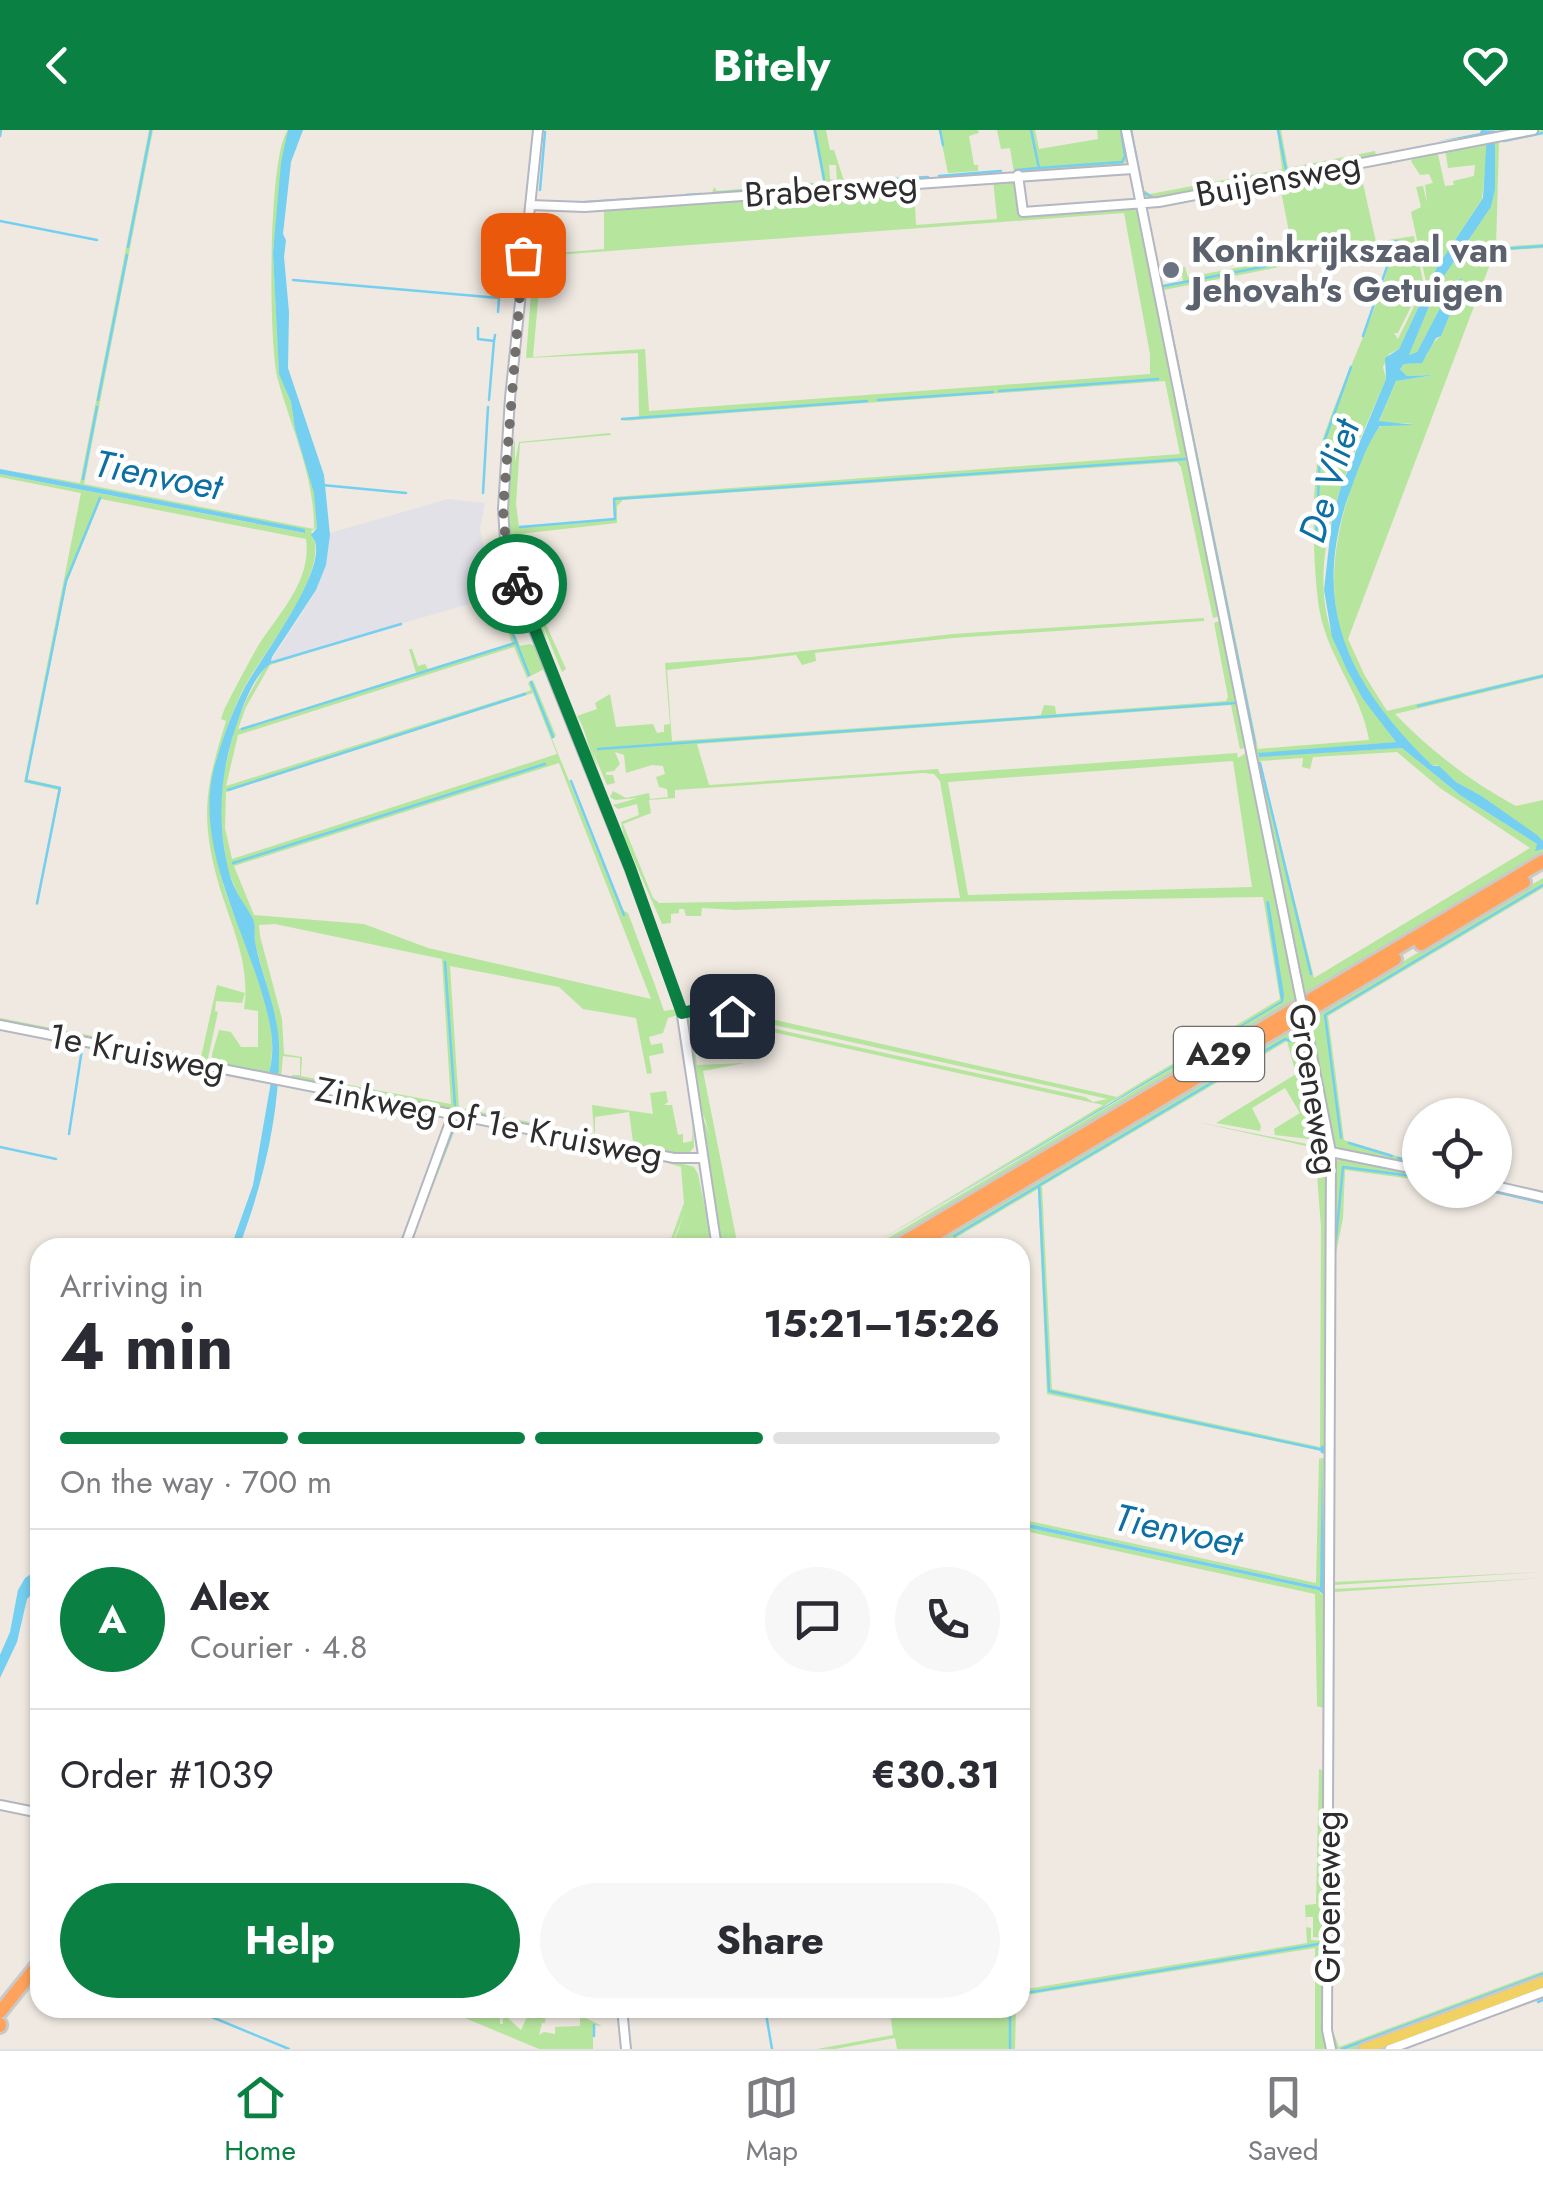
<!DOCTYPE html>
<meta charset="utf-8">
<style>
:root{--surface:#fff;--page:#f7f7f7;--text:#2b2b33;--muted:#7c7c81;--line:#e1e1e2;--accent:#0b8043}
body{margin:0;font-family:Jost,sans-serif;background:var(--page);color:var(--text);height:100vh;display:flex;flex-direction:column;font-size:38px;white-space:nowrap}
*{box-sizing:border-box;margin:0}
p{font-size:32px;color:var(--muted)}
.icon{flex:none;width:55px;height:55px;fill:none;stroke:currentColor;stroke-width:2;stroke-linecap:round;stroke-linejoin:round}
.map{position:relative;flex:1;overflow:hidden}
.sheet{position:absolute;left:30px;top:1108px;width:1000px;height:780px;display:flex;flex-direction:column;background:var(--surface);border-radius:30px;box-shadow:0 2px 8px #0004}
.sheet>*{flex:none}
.fabs{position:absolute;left:1402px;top:968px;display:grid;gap:20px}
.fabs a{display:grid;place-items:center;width:110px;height:110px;border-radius:50%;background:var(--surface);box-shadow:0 2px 8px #0004;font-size:50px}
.pin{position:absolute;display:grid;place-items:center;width:85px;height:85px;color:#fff;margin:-42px;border-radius:20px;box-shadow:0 5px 15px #0006}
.courier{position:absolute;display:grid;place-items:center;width:100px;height:100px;margin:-50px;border:8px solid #0b8043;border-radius:50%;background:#fff;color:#222;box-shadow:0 2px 12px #0007}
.headline em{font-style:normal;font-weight:700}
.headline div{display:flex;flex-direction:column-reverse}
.headline{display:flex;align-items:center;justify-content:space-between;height:170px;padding:0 30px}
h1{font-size:65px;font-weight:700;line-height:75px}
.bar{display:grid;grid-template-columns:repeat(4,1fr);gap:15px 10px;align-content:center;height:120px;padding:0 30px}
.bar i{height:12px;border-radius:8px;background:var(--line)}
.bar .selected{background:var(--accent)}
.bar p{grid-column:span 4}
.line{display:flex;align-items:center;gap:25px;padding:0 30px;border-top:2px solid var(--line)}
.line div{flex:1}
.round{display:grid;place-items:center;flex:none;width:105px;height:105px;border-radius:52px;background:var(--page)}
.primary-button{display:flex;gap:20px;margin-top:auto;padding:20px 30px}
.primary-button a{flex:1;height:115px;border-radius:60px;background:var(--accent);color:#fff;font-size:40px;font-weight:700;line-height:115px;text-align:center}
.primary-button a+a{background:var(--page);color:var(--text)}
header{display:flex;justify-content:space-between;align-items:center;height:130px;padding:0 30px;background:var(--accent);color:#fff;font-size:45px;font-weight:700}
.dock{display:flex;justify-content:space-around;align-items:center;height:140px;border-top:2px solid var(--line);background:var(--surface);font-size:28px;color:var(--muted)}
.dock a{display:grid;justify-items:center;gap:5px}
.dock .selected{color:var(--accent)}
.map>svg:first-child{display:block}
.industrial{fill:#e3e1e8}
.green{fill:#b6e59e;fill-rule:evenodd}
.water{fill:#75cff0}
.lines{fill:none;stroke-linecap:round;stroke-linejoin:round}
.stream{stroke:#75cff0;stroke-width:2.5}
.canal{stroke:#75cff0;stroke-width:5}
.minor-casing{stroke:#b4b7c1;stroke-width:12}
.major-casing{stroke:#c9c9c9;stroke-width:15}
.highway-casing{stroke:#c9c9c9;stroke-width:18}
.minor{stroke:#fff;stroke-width:8}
.major{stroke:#f2d163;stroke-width:10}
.highway{stroke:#ffa35c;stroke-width:12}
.minor-bridge-casing{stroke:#b4b7c1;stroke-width:12;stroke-linecap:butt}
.minor-bridge{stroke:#fff;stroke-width:8}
.done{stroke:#726f6d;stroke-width:10;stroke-dasharray:0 18}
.route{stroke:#0b8043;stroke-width:12}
.worship-dot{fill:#6b7280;stroke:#fff;stroke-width:4}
.labels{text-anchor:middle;stroke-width:9;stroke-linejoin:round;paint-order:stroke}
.shield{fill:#fff;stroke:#6d6d6d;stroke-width:2.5}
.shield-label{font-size:32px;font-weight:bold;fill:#2e2e2e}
.street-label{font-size:35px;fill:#2e2e2e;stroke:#fff}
.worship-label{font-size:35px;font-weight:bold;fill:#5b616d;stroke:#fff;text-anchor:start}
.water-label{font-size:38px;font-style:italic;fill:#0d6fa3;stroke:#fff}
</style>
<header><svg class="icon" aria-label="back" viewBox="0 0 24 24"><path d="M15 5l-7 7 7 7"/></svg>Bitely<svg class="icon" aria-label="heart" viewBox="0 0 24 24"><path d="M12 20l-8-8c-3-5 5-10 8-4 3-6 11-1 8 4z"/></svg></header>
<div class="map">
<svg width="1543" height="1919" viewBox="0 0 1543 1919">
<rect width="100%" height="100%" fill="#efe9e1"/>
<path class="industrial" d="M448,369L485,373L480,399L488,440L484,442L494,467L271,531L313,466L328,419L330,403Z"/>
<path class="green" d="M149,0H153L84,354L314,399C315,348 291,297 278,250C268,214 268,24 288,0L273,121L279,242L291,272L295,299L315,363L317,398L311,401C334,439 262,523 244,558C231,583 223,610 215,637C211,652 212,668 213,683C215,712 217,738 227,766C245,817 283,887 269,942L272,945L213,935L212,924L219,900L231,902L241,917H258V881L244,879C252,827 225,786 214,736C200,677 209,647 226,591L221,589L224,580C235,558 246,537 258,516C279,483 312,451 306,409L101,369L67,452L27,649L61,657L38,775H36L58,660L24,652L81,363L0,347V344L304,403L305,400L0,339L80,353Z
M813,0H826L830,20H834L844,51L855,50V55L838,56L855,52L837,53L836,35H829L830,49L834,50L835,53L718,62L835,56L711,66L714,57L717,61L823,52Z
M939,0H978L979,3L969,6L974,35H978V41L948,43Z
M997,0H1035L1039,19L1098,9L1097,0H1124L1129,29L1123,35L1014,43L1010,18L1001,19Z
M1128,0H1132L1144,60L1150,64L1282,39L1277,0H1281L1288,38L1375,21L1376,26L1157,71L1148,69L1141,61Z
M1543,0V4L1499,12L1496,117L1543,114V118L1495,121L1348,509L1365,546L1387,581L1543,544V548L1395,584C1432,622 1470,651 1516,676L1543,670V711L1480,665L1456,652L1437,635L1433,636C1350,558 1312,487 1347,371C1354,347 1365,312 1382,295L1415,294L1379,292L1396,251L1434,245L1407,246L1400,239L1404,234C1435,234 1422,219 1441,206L1462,156L1454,151L1417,222L1409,225L1438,155L1491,77L1495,60L1493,10Z
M1488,11L1482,69L1437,137L1399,219L1389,224L1383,237L1386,249C1353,328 1302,420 1333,507C1347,548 1372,578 1396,612L1258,624L1259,626L1402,618L1460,665L1537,714L1539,716L1535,719H1543V725L884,1117H873L1171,939L1107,974L1101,979L868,1117L1103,975L736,894L735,890L1085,967L1093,972L1108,969L734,886L735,881L1117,967L1280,869L1263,767L939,772L735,780L702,778L701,786H686L684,779H679V783L671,784V793L662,794L624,707L621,692L639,685L637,674L618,679L613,675L638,668L615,670L610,667L613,661L626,668L649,663L650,669L668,667L667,659L659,657L656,647L665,644L663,636L652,635L626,643L624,625L615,622L620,634L614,641L606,642V645H613L615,653L607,655L591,617L598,637C587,620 587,600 577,586L597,579L595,573L610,564L616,597L653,594L657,603L664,602V595L670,594L665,533L751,527L953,504L1204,488V491L953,508L822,522L815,523L816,531L802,535L796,525L667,540L672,611L1033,586L1041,585L1044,575L1055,576L1056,584L1226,571L1228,567L1214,493L1222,490L1246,618L1240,619L1231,575L697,614L709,655L938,639L940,644L1237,623L1238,628L1249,621L1295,865L1304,862L1160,155L1183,151L1181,137H1185L1188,147L1294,127L1279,51L1392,31V34L1363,37L1360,40L1376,112L1414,106L1423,152L1398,203H1394L1398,209L1426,152L1411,82L1421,77L1416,57L1423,56L1427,73L1425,55L1433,53L1429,44L1420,45L1411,31L1416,24L1437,20L1445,56L1454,55L1453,51L1474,46L1475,35L1448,38L1445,19ZM1394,114C1379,183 1342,248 1321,315C1310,350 1313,446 1320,483C1329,529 1362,565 1369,610L1258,619L1164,160ZM1397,622L1440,658L1530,718L1314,848L1260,631L1303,628L1302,637L1310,639L1313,627ZM1233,631L1252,757L968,765L948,652ZM923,643L934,644L940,651L960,768L659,773L653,768L623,694L651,683L649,670L675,668V660Z
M1015,48L1022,83L1137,75L1221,486L1213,488L1181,337L1177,332L623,370L617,376V393L519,404L522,429L535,469L543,468L548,474L546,480L540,481L566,539L562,542L541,491L547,510C510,449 498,379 515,309V332L519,312L610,303L611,305L520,313L516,374L519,397L614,389V367L1180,324L1165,251L622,291L639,287L638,223L526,228L534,125L604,119V78L914,55L916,95L997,89L993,49ZM1124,83L1150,224V244L649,281L645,219L533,227L542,126Z
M501,471L520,516L530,514L535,516L544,539L527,548L514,517L238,605L226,656L526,562L531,560L528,553L533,550L556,606L552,609L622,780L628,783C640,816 653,848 664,881L677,879L678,885L668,888L663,903L649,907L651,915L662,913L664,923L649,926L652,943L647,944L636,888L583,879L559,857L450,836L459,978L590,1004L594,1003L592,975L653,984L650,963L666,961L668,972L664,975H672L678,1005L683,1004V1013L692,1011L693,989L694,1017L687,1026L630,1017L633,1012L629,982L595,987V1008L625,1015L291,950L292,945H300V928L283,926L281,947L278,946L276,890L255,813L254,791L246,783L227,739L219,679L221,655L235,596L247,568L266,535L400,493L270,535L246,577L238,599L416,543L409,519H412L418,536L425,534L428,539L512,513L499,475ZM533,563L557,624L232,729L225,698L226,662ZM559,633L651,869L428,818L364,794L254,785L234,736ZM275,794L442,829L451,974L301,946L302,927L284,924L282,889L260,806L259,795Z
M1543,748V758L1328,886L1344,1010L1420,1033V1038L1335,1018L1308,892L1300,897L1304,902L1326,1011L1275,1005L1274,999L1300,983L1285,958L1252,978L1261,996L1260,1001L1216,993L1296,944L1287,911L1042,1056L1052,1259L1320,1317L1321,1097L1315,1018L1192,991L1327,1018V1322L1047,1264L1038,1059L957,1107V1117L954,1113L937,1117L955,1105L934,1117L923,1118Z
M217,855L245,863L242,873L216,871L215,881L218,882L208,928L203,933L0,893V888L201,927Z
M691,885L697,935L745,933L703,941L738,1117H721L701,984L710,1004L699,973L687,886Z
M457,989L677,1032L694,1037L698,1044L713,1117H672L685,1082L671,1116L668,1117L684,1073L681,1037L648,1027L463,991L456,997L412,1110L428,1117L409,1115Z
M1343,1027L1420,1042V1050L1345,1040L1343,1088L1335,1128L1334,1452L1543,1442L1334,1455V1459L1543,1448L1334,1462L1333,1635H1330L1333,1033Z
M1326,1327V1575L1323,1578L1317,1576L1315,1464L1020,1400V1396L1318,1460L1322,1465L1324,1330L1320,1457L1020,1392V1389L1316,1453L1319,1329Z
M1319,1639L1326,1642L1324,1808L1313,1807V1787H1306V1797L1311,1798V1810L1324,1811L1327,1919H1315V1818L1020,1866V1860L1307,1813L1305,1775L1316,1774Z
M1330,1639H1333L1332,1899L1339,1917L1543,1841V1849L1357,1919H1335L1331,1909Z
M441,1878H500V1894H503L502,1878H509L507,1887L521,1900L531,1878H551L546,1882L545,1893H542L539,1905L544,1902L555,1904V1897L580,1896V1885L602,1896L593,1895V1919H539Z
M910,1878H1016L1015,1919H897L895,1908L835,1919H817L893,1905L890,1881Z"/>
<path class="water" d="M288,0H303L291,32L283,104L286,110L284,127L289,182L288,238L324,345L330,405L326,435L316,460L272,527L271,531L274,532C258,539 247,566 241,582C221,634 215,686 229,742C233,760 245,774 253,789C256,795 254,805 255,812C262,847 278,880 279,916C280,984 263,1054 239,1117H231L253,1055L272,946L215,932L269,942C277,915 269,887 261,860C240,791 195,712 214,638C222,611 231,584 244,559C258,531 337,430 311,405L317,398L314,363L295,299L291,272L279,244L273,123L281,33Z
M1481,0L1501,1L1492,4L1495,16V60L1491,77L1438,155L1409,225L1417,222L1454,151L1462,149V156L1441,206L1436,208L1422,233L1404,234L1400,239L1407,246L1434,245L1396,251L1379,291L1415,295L1380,296C1365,317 1357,343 1348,367C1309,481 1353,559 1433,636H1439L1456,652L1480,665L1537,705L1543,711V719L1535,721L1537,714L1460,665L1402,618L1259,627L1258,623L1396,612L1363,569L1347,540L1332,507L1324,460L1332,389L1341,357L1386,249L1385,228L1399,219L1437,137L1483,68L1487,4L1438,11L1480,3Z
M0,339L305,399V403L0,344Z
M1269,771L1284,865L1283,872L870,1117L1281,871L1266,772Z
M1322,1330L1324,1465L1318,1460L1020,1396V1392L1320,1457Z
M40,1438V1455L27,1469L17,1512L0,1548V1525L10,1502L18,1460L25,1448Z"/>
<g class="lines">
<path class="stream" d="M815,0L824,49
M940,0L943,15
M1131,0L1143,62L1152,67
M1278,0L1286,40
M0,6L1,0
M1504,11L1543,3
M1039,38L1122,32L1125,26L1121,0
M1016,40L1039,38L1031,0
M939,46L1001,41
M893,49L928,47
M837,54L855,52
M540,60L545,2
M718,63L834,54
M686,65L701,64
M585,72L682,66
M0,91L97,110
M128,117L151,0
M1502,119L1543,116
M293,150L499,168L501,143
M1164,156L1396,111L1363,206
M1165,171L1255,613
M498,182L499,169
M478,198V209L494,211L495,205
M999,261L1158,249
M98,270L127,125
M489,270L494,211
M878,270L993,262
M622,289L867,271
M83,349L97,277
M322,355L406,363
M483,363L488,277
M520,397L615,389L614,369L1186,329
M1319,412H1316L1320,323L1351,237
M501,474L529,545
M273,532L401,494
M531,552L553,607
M1418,576L1543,546
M242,599L515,513
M598,619L1235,573
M1260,633L1311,844
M571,651L624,785
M228,660L525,564
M233,733L545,634
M37,773L60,658L26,651L66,451L100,368
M445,832L455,975
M291,948L299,949
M284,955L439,986
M69,1004L82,919
M1341,1008L1325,885L1543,755
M1349,1013L1392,1026
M0,1017L56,1029
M1398,1028L1420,1035
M1495,1052L1541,1062
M1039,1056L1049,1261L1323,1320
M1487,1060L1543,1073
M422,1079L454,997
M954,1106L1285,909L1291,911
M1336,1109L1343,1037L1420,1047
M410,1113L422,1118
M400,1118L404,1107
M1020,1864L1319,1814
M1538,1872L1543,1870
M190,1878L289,1919
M633,1878V1879
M765,1878L772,1919
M899,1884L937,1878
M594,1906V1895
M1010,1919V1878
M1342,1919L1543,1844"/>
<path class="canal" d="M1323,1318V1321"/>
<defs>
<path id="minor" d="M538,0L510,268L503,379L505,410L529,488L629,737L681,879L717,1118
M1126,0L1298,856
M1018,45L1023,82L1159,72L1533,0
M530,75L585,77L1132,39
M682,883L698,880L732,887
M0,895L674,1028H703
M1307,900L1331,1022L1327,1900L1331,1919
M1331,1022L1420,1040
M1495,1056L1543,1067
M404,1118L453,984
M0,1675L40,1683
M622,1878L626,1919
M1390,1919L1543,1862"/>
<path id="major" d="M1364,1919L1543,1852"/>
<path id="highway" d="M1421,814L1524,752
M894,1118L1543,731
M912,1118L1395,829
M0,1882L40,1832
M0,1896V1894"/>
</defs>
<use href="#minor" class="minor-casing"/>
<use href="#major" class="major-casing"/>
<use href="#highway" class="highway-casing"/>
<use href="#minor" class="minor"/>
<use href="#major" class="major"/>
<use href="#highway" class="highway"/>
<defs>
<path id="minor-bridge" d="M1298,856L1307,900"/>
</defs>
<use href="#minor-bridge" class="minor-bridge-casing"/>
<use href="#minor-bridge" class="minor-bridge"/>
</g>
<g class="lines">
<path class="done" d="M517,454L506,414L503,379L523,125"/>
<path class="route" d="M517,454L630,738L682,883L695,880L732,886"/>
</g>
<circle class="worship-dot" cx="1171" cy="140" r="10"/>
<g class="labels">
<rect class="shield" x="1174" y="897" width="90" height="54" rx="8"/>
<g class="shield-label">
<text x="1219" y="935">A29</text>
</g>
<g class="street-label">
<text transform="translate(1278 49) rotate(-11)" y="12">Buijensweg</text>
<text transform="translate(831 59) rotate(-4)" y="12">Brabersweg</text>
<text transform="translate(137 922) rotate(11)" y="12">1e Kruisweg</text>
<text transform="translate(1314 959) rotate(81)" y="12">Groeneweg</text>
<text transform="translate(489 992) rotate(11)" y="12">Zinkweg of 1e Kruisweg</text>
<text transform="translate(1328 1767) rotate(-90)" y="12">Groeneweg</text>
</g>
<g class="worship-label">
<text x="1191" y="132">Koninkrijkszaal van<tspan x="1191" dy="40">Jehovah's Getuigen</tspan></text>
</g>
<g class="water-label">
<text transform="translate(158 345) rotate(11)" y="13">Tienvoet</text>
<text transform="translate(1329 351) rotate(-73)" y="13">De Vliet</text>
<text transform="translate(1178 1400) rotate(12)" y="13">Tienvoet</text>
</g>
</g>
</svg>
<div class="fabs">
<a><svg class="icon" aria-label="locate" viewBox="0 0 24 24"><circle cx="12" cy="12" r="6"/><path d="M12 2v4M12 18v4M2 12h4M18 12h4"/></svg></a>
</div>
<div class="pin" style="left:523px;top:125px;background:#ea580c"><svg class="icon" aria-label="bag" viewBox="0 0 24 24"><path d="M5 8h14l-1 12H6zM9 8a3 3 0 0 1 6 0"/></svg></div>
<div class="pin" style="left:732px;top:886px;background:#1f2937"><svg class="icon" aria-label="home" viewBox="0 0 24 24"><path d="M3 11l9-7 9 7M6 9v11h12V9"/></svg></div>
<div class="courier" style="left:517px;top:454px"><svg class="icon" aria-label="bike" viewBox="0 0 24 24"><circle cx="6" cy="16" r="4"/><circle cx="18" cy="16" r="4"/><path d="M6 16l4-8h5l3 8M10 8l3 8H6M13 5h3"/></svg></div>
<section class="sheet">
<div class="headline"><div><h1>4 min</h1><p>Arriving in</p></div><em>15:21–15:26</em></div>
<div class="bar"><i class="selected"></i><i class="selected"></i><i class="selected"></i><i></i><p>On the way · 700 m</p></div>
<div class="line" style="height:180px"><b class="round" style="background:var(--accent);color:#fff">A</b><div><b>Alex</b><p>Courier · 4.8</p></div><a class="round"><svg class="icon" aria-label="chat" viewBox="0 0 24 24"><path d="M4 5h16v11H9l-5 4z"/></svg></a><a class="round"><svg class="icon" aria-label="phone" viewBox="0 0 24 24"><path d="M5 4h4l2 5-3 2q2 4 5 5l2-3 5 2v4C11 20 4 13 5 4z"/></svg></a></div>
<div class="line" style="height:130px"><div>Order #1039</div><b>€30.31</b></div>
<div class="primary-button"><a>Help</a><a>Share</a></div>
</section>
</div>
<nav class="dock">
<a class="selected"><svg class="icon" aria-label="home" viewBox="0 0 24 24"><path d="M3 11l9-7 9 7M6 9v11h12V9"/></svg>Home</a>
<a><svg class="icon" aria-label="map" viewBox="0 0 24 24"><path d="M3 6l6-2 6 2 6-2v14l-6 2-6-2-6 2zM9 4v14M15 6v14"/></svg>Map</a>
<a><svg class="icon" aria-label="saved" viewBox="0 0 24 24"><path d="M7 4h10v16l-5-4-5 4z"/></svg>Saved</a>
</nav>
